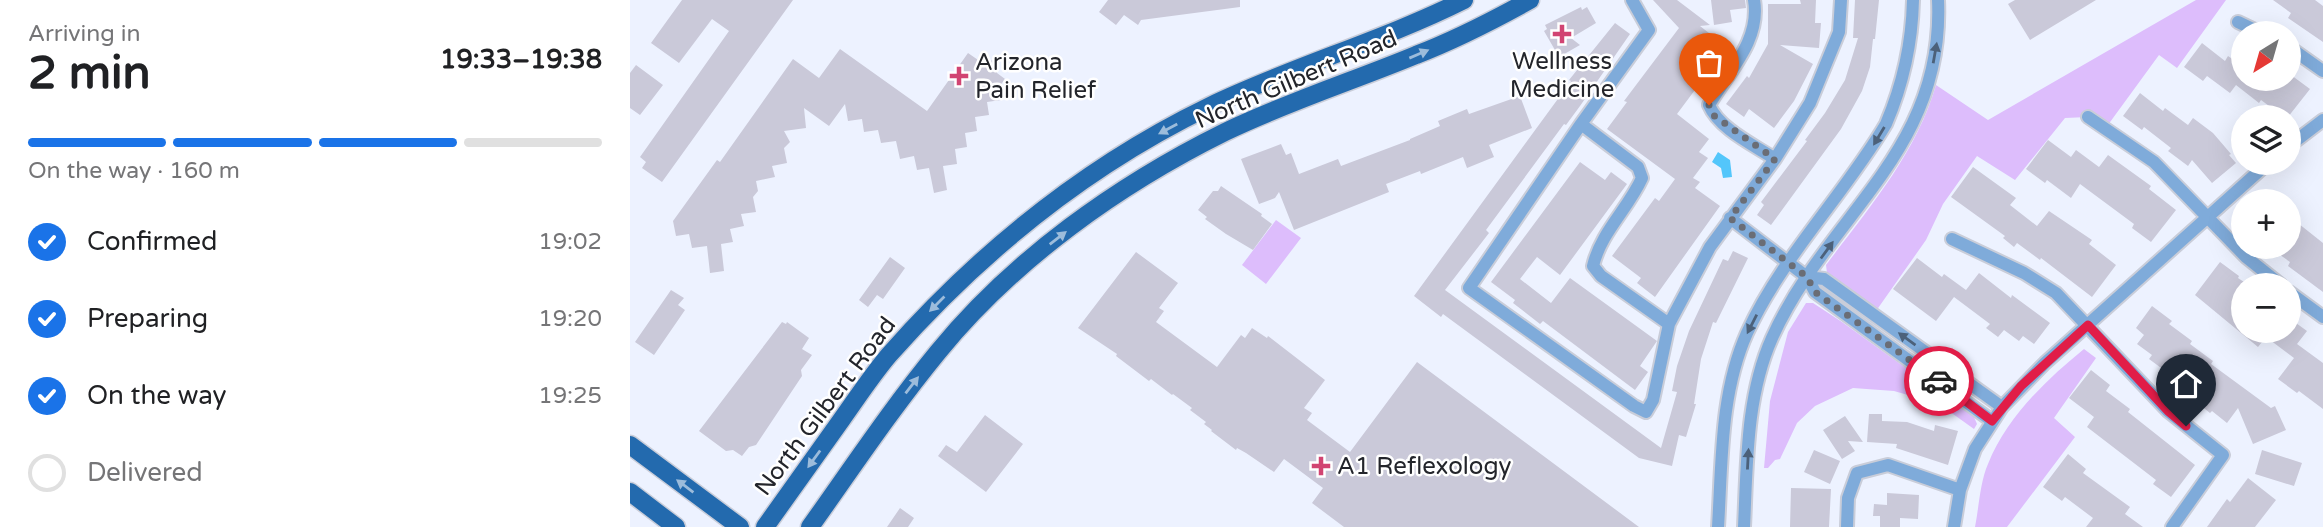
<!DOCTYPE html>
<meta charset="utf-8">
<style>
:root{--surface:#fff;--page:#f2f2f2;--text:#202124;--muted:#757577;--line:#e0e0e0;--accent:#1a73e8}
body{margin:0;font-family:"Varela Round",sans-serif;background:var(--page);color:var(--text);height:100vh;display:flex;flex-direction:column;font-size:26px;white-space:nowrap}
*{box-sizing:border-box;margin:0}
p{font-size:23px;color:var(--muted)}
.icon{flex:none;width:38px;height:38px;fill:none;stroke:currentColor;stroke-width:2;stroke-linecap:round;stroke-linejoin:round}
.map{position:relative;flex:1;overflow:hidden}
.details{display:flex;flex-direction:column;background:var(--surface);width:630px}
.details>*{flex:none}
.needle{width:46px;rotate:217deg}
.tools{position:absolute;left:1601px;top:21px;display:grid;gap:14px}
.tools a{display:grid;place-items:center;width:70px;height:70px;border-radius:50%;background:var(--surface);box-shadow:0 7px 28px #0002;font-size:35px}
.pin{position:absolute;display:grid;place-items:center;width:60px;height:60px;color:#fff;margin:-72px -30px;border-radius:50% 50% 50% 0;rotate:-45deg;box-shadow:0 0 7px #0007}
.pin .icon{rotate:45deg}
.courier{position:absolute;display:grid;place-items:center;width:70px;height:70px;margin:-35px;border:5px solid #e11d48;border-radius:50%;background:#fff;color:#222;box-shadow:0 2px 9px #0007}
.head em{font-style:normal;font-weight:700}
.head div{display:flex;flex-direction:column-reverse}
.head{display:flex;align-items:center;justify-content:space-between;height:119px;padding:0 28px}
h1{font-size:46px;font-weight:700;line-height:52px}
.bar{display:grid;grid-template-columns:repeat(4,1fr);gap:10px 7px;align-content:center;height:84px;padding:0 28px}
.bar i{height:9px;border-radius:5px;background:var(--line)}
.bar .current{background:var(--accent)}
.bar p{grid-column:span 4}
ol{padding:0 28px;list-style:none}
li{display:flex;align-items:center;gap:21px;height:77px}
li p{margin-inline-start:auto}
li .icon{padding:7px;border-radius:50%;background:var(--accent);color:#fff;stroke-width:4}
li:last-child{color:var(--muted)}
li i{width:38px;height:38px;border:4px solid var(--line);border-radius:50%}
main{display:flex;flex:1;min-height:0}
.map>svg:first-child{display:block}
.green{fill:#ddbdfc}
.water{fill:#53c6fb}
.building{fill:#cac9d9}
.lines{fill:none;stroke-linecap:round;stroke-linejoin:round}
.street-casing{stroke:#c9cdd9;stroke-width:16}
.primary-casing{stroke:#c9cdd9;stroke-width:21}
.street{stroke:#7fabda;stroke-width:12}
.primary{stroke:#236aae;stroke-width:18}
.oneway{fill:#4c617a}
.oneway2{fill:#9cbcdb}
.done{stroke:#6a6d75;stroke-width:7;stroke-dasharray:0 12.6}
.route{stroke:#e11d48;stroke-width:9}
.poi-dot{fill:#d14472;stroke:#fff;stroke-width:2.5}
.labels{text-anchor:middle;stroke-width:5;stroke-linejoin:round;paint-order:stroke}
.poi-label{font-size:24px;fill:#23252b;stroke:#fff;text-anchor:start}
.street-label{font-size:24px;fill:#23252b;stroke:#fff}
</style>
<main>
<section class="details">
<div class="head"><div><h1>2 min</h1><p>Arriving in</p></div><em>19:33–19:38</em></div>
<div class="bar"><i class="current"></i><i class="current"></i><i class="current"></i><i></i><p>On the way · 160 m</p></div>
<ol>
<li><svg class="icon" aria-label="check" viewBox="0 0 24 24"><path d="M5 12l5 5 9-10"/></svg>Confirmed<p>19:02</p></li>
<li><svg class="icon" aria-label="check" viewBox="0 0 24 24"><path d="M5 12l5 5 9-10"/></svg>Preparing<p>19:20</p></li>
<li><svg class="icon" aria-label="check" viewBox="0 0 24 24"><path d="M5 12l5 5 9-10"/></svg>On the way<p>19:25</p></li>
<li><i></i>Delivered</li>
</ol>
</section>
<div class="map">
<svg width="1693" height="527" viewBox="0 0 1693 527">
<rect width="100%" height="100%" fill="#edf2ff"/>
<path class="green" d="M1566,0H1596L1547,68L1529,55L1475,129L1458,117L1435,118L1385,180L1347,156L1313,204L1296,240L1246,311L1197,273L1196,265C1238,209 1286,154 1306,85L1358,120Z
M646,220L671,238L636,284L612,265Z
M1176,303H1183L1212,322L1344,417L1347,424L1344,429L1309,404L1264,391L1223,388L1185,406L1167,423L1150,459L1145,460L1138,468H1134L1140,401L1158,332Z
M1454,349L1466,358L1424,418L1445,437L1377,527H1345C1349,507 1350,482 1358,464C1377,417 1416,380 1454,349Z"/>
<path class="water" d="M1088,152L1100,160L1102,177L1093,178L1091,168L1082,162Z"/>
<path class="building" d="M52,0H163L32,182L12,168L16,162L10,157L99,31L82,19L49,63L21,43Z
M478,0H610V7L511,20L508,25L494,15L486,25L469,12Z
M1023,0H1047L1080,25L1070,26L1097,47L1047,114L1079,139L1069,152L1078,158L1063,178L1070,182L1065,188L1090,206L1025,297L1007,283L1011,278L982,256L1025,198L1029,201L1045,179L977,129L997,102L994,101L1049,28Z
M1081,0H1115L1116,8L1100,10L1102,22L1084,25Z
M1170,0H1186L1185,23H1191L1189,48L1150,45L1183,64L1164,101L1144,128L1119,109L1114,117L1096,104L1117,76L1119,78L1138,44V4H1171Z
M1225,0H1249L1245,39H1243L1240,67L1232,91L1211,129L1141,225L1127,215L1134,205L1131,202L1177,141L1175,140L1195,113L1215,80L1228,38H1223Z
M1385,0H1466L1400,40L1378,4Z
M1643,0H1685L1693,6V42L1658,18L1661,13Z
M951,7L952,10L957,7L966,23L941,38L950,45L929,57L914,31L917,29L915,25Z
M985,23L1000,34L950,106L936,125L934,124L856,230L859,233L815,290L1031,448L1047,392L1042,391L1047,366L1059,331L1093,259L1098,261L1103,251L1118,258L1086,323L1083,322L1071,359L1064,404H1066L1056,437L1049,435L1042,466L1009,458L813,314L811,317L784,296L941,81L939,80Z
M1572,43L1595,61L1598,56L1614,67V79H1659L1661,75L1680,89L1658,117H1654L1631,100L1629,103L1606,85L1600,93L1577,76L1573,81L1554,67Z
M210,49L297,111L338,53L351,62L365,60L367,73L375,79L369,87L371,100L357,102L359,115L345,117L347,131L335,133L337,147L325,149L327,164L313,166L317,190L304,193L299,168L287,170L284,156L270,159L266,141L251,143L248,130L234,132L232,119L218,121L215,104L199,126L174,108L176,128L154,131L160,142L154,148L157,163L142,166L145,177L126,181L128,191L123,197L126,212L111,214L114,226L100,229L103,242L91,244L94,271L80,273L77,246L62,248L59,234L46,236L43,221L87,160L90,162L163,59L189,78Z
M6,65L33,85L10,115L0,108V73Z
M1510,93L1533,111L1535,108L1558,125L1563,118L1583,133L1601,154L1599,155L1606,163L1582,183L1562,160L1558,166L1538,151L1541,148L1514,127L1512,130L1493,116Z
M890,96L902,128L859,145L864,157L837,168L833,157L791,174L790,171L756,184L759,192L664,230L649,192L645,198L629,204L611,159L651,144L656,155L661,153L669,174L708,159L711,166L780,140V139L810,126L808,121L837,109L839,114Z
M1418,140L1441,157L1446,150L1469,167L1478,155L1521,186L1519,189L1546,210L1521,242L1502,228L1504,224L1450,184L1441,198L1417,180L1415,183L1396,169Z
M950,162L975,180L981,172L997,184L930,275L907,257L890,279L921,303L940,278L1027,341L1010,366L1018,372L1005,390L913,321L910,324L883,303L885,300L861,282Z
M1343,167L1386,198L1380,205L1407,226L1419,211L1462,240L1459,244L1486,265L1462,297L1411,258L1410,260L1387,243L1384,247L1373,238L1375,236L1321,197Z
M591,186L632,214L631,216L642,224L623,250L596,234L575,219L577,217L568,210L583,191H588Z
M1659,216L1693,243V292L1658,266L1660,262L1639,247H1659Z
M506,252L548,283L529,308L534,311L526,322L587,367L611,335L615,338L622,328L637,338L638,336L695,380L674,408L682,413L677,420L720,452L787,362L1009,527H714L682,503L693,488L654,459L644,472L616,453L607,448L606,450L581,431L582,430L574,424L576,422L560,410L562,408L543,394L542,395L521,379L519,381L486,356L487,354L448,328Z
M260,257L275,268L253,299L247,295L238,307L229,300Z
M1287,258L1312,277L1314,274L1336,290L1349,273L1381,298L1382,295L1420,323L1404,344L1393,336L1389,341L1374,330L1368,337L1356,328L1360,324L1324,297L1306,321L1263,289Z
M1590,262L1609,276L1608,278L1614,282V331H1659V318L1677,331L1667,344L1693,363V409L1669,391L1667,393L1648,379L1664,358L1636,337L1628,347L1565,295Z
M41,290L54,298L48,305L55,310L24,355L5,342Z
M1522,306L1542,321L1539,324L1562,341L1560,344L1583,361L1581,364L1641,408L1645,406L1656,430L1623,444L1608,408L1597,423L1582,411L1580,413L1539,380L1542,376L1519,359L1522,355L1507,344L1514,335L1506,328Z
M152,322L156,324L157,322L179,338L172,349L182,355L171,370L172,376L126,445L119,447L112,456L103,450L96,451L69,431Z
M1461,370L1480,385L1476,391L1500,409L1498,412L1565,465L1541,497L1523,484L1526,480L1457,427L1464,417L1439,398Z
M1239,414H1252V421L1277,422L1304,431L1305,425L1328,431L1318,465L1266,448L1267,444L1237,442Z
M355,415L393,444L356,492L308,456L316,445L327,452Z
M1215,416L1233,442L1218,441L1225,451L1212,459L1193,430Z
M1184,450L1210,461L1200,484L1174,472Z
M1632,450L1672,463L1664,486L1625,474Z
M1438,454L1456,469L1453,473L1500,507L1495,514L1513,527H1456L1463,518L1435,497L1432,501L1413,487Z
M1618,478L1646,500L1625,527H1577L1597,499L1600,502Z
M1161,488L1201,489L1199,527H1160Z
M1257,493L1289,495L1288,519L1270,518V527H1250V516H1243L1244,504L1257,505Z
M270,508L284,518L278,527H257Z"/>
<g class="lines">
<defs>
<path id="street" d="M1002,0L1019,30L951,124L839,288L1004,406L1016,412L1023,400L1039,324L1080,247L1145,159L1180,103L1209,32L1211,0
M1124,0C1131,41 1098,72 1079,105C1089,129 1124,145 1145,159
M1608,22L1631,33
M1659,47L1693,71
M1458,117L1524,162L1616,257L1651,285
M951,124L1008,167L1012,178C998,209 971,232 963,266L971,276L1039,324
M1659,146L1693,120
M1100,218L1177,277L1185,292L1362,421
M1322,239L1394,273L1426,293L1538,411L1593,455L1542,527
M1177,277L1194,279L1372,407
M1659,292L1693,317
M1088,527C1092,463 1090,393 1117,333C1151,258 1214,195 1256,124C1273,84 1282,44 1283,0
M1114,527C1117,464 1116,396 1142,338C1197,215 1315,152 1308,0
M1217,527L1218,498L1227,473L1258,465L1330,490
M1324,527L1330,490L1345,449L1372,407L1415,363L1638,163"/>
<path id="primary" d="M0,445L110,527
M0,492L46,527
M135,527C161,491 186,455 212,419C227,398 242,375 259,355C350,252 456,166 580,106C663,66 752,41 834,0
M180,527C222,468 262,408 308,352C384,259 488,185 595,132C657,102 723,81 786,55C825,40 864,20 900,0"/>
</defs>
<use href="#street" class="street-casing"/>
<use href="#primary" class="primary-casing"/>
<use href="#street" class="street"/>
<use href="#primary" class="primary"/>
</g>
<defs><path id="oneway-solid" d="M-6-.8H1V-3.2L6.5 0L1 3.2V.8H-6Z" transform="scale(1.75)"/></defs>
<g class="oneway">
<use href="#oneway-solid" transform="translate(1305 53) rotate(-80)"/>
<use href="#oneway-solid" transform="translate(1249 136) rotate(121)"/>
<use href="#oneway-solid" transform="translate(1197 250) rotate(-54)"/>
<use href="#oneway-solid" transform="translate(1122 324) rotate(117)"/>
<use href="#oneway-solid" transform="translate(1277 339) rotate(-144)"/>
<use href="#oneway-solid" transform="translate(1118 459) rotate(-87)"/>
</g>
<g class="oneway2">
<use href="#oneway-solid" transform="translate(789 54) rotate(-23)"/>
<use href="#oneway-solid" transform="translate(538 129) rotate(152)"/>
<use href="#oneway-solid" transform="translate(428 238) rotate(-38)"/>
<use href="#oneway-solid" transform="translate(307 304) rotate(135)"/>
<use href="#oneway-solid" transform="translate(282 385) rotate(-52)"/>
<use href="#oneway-solid" transform="translate(184 459) rotate(126)"/>
<use href="#oneway-solid" transform="translate(55 486) rotate(-143)"/>
</g>
<g class="lines">
<path class="done" d="M1079,105L1083,115L1145,159L1100,218L1177,277L1185,292L1309,381"/>
<path class="route" d="M1309,381L1362,421L1391,386L1458,325L1538,411L1556,426"/>
</g>
<g class="poi-dot">
<path d="M928.5 23.5h7v7h7v7h-7v7h-7v-7h-7v-7h7z"/>
<path d="M325.5 65.5h7v7h7v7h-7v7h-7v-7h-7v-7h7z"/>
<path d="M687.5 455.5h7v7h7v7h-7v7h-7v-7h-7v-7h7z"/>
</g>
<g class="labels">
<g class="poi-label">
<text x="932" y="69" text-anchor="middle">Wellness<tspan x="932" dy="28">Medicine</tspan></text>
<text x="345" y="70">Arizona<tspan x="345" dy="28">Pain Relief</tspan></text>
<text x="707" y="474">A1 Reflexology</text>
</g>
<g class="street-label">
<text transform="translate(666 79) rotate(-23)" y="8">North Gilbert Road</text>
<text transform="translate(195 406) rotate(-53)" y="8">North Gilbert Road</text>
</g>
</g>
</svg>
<div class="tools">
<a><svg class="needle" viewBox="-14 -14 28 28"><path d="M0-13l5 13h-10z" fill="#e53935"/><path d="M0 13l5-13h-10z" fill="#757577"/></svg></a>
<a><svg class="icon" aria-label="layers" viewBox="0 0 24 24"><path d="M12 4l9 5-9 5-9-5zM3 14l9 5 9-5"/></svg></a>
<a>+</a>
<a>−</a>
</div>
<div class="pin" style="left:1079px;top:105px;background:#ea580c"><svg class="icon" aria-label="bag" viewBox="0 0 24 24"><path d="M5 8h14l-1 12H6zM9 8a3 3 0 0 1 6 0"/></svg></div>
<div class="pin" style="left:1556px;top:426px;background:#1f2937"><svg class="icon" aria-label="home" viewBox="0 0 24 24"><path d="M3 11l9-7 9 7M6 9v11h12V9"/></svg></div>
<div class="courier" style="left:1309px;top:381px"><svg class="icon" aria-label="car" viewBox="0 0 24 24"><path d="M5 17H2v-5l4-1 3-4h7l3 4 3 1v5h-3M9 17h6M6 11h13"/><circle cx="7" cy="17" r="2"/><circle cx="17" cy="17" r="2"/></svg></div>
</div>
</main>
